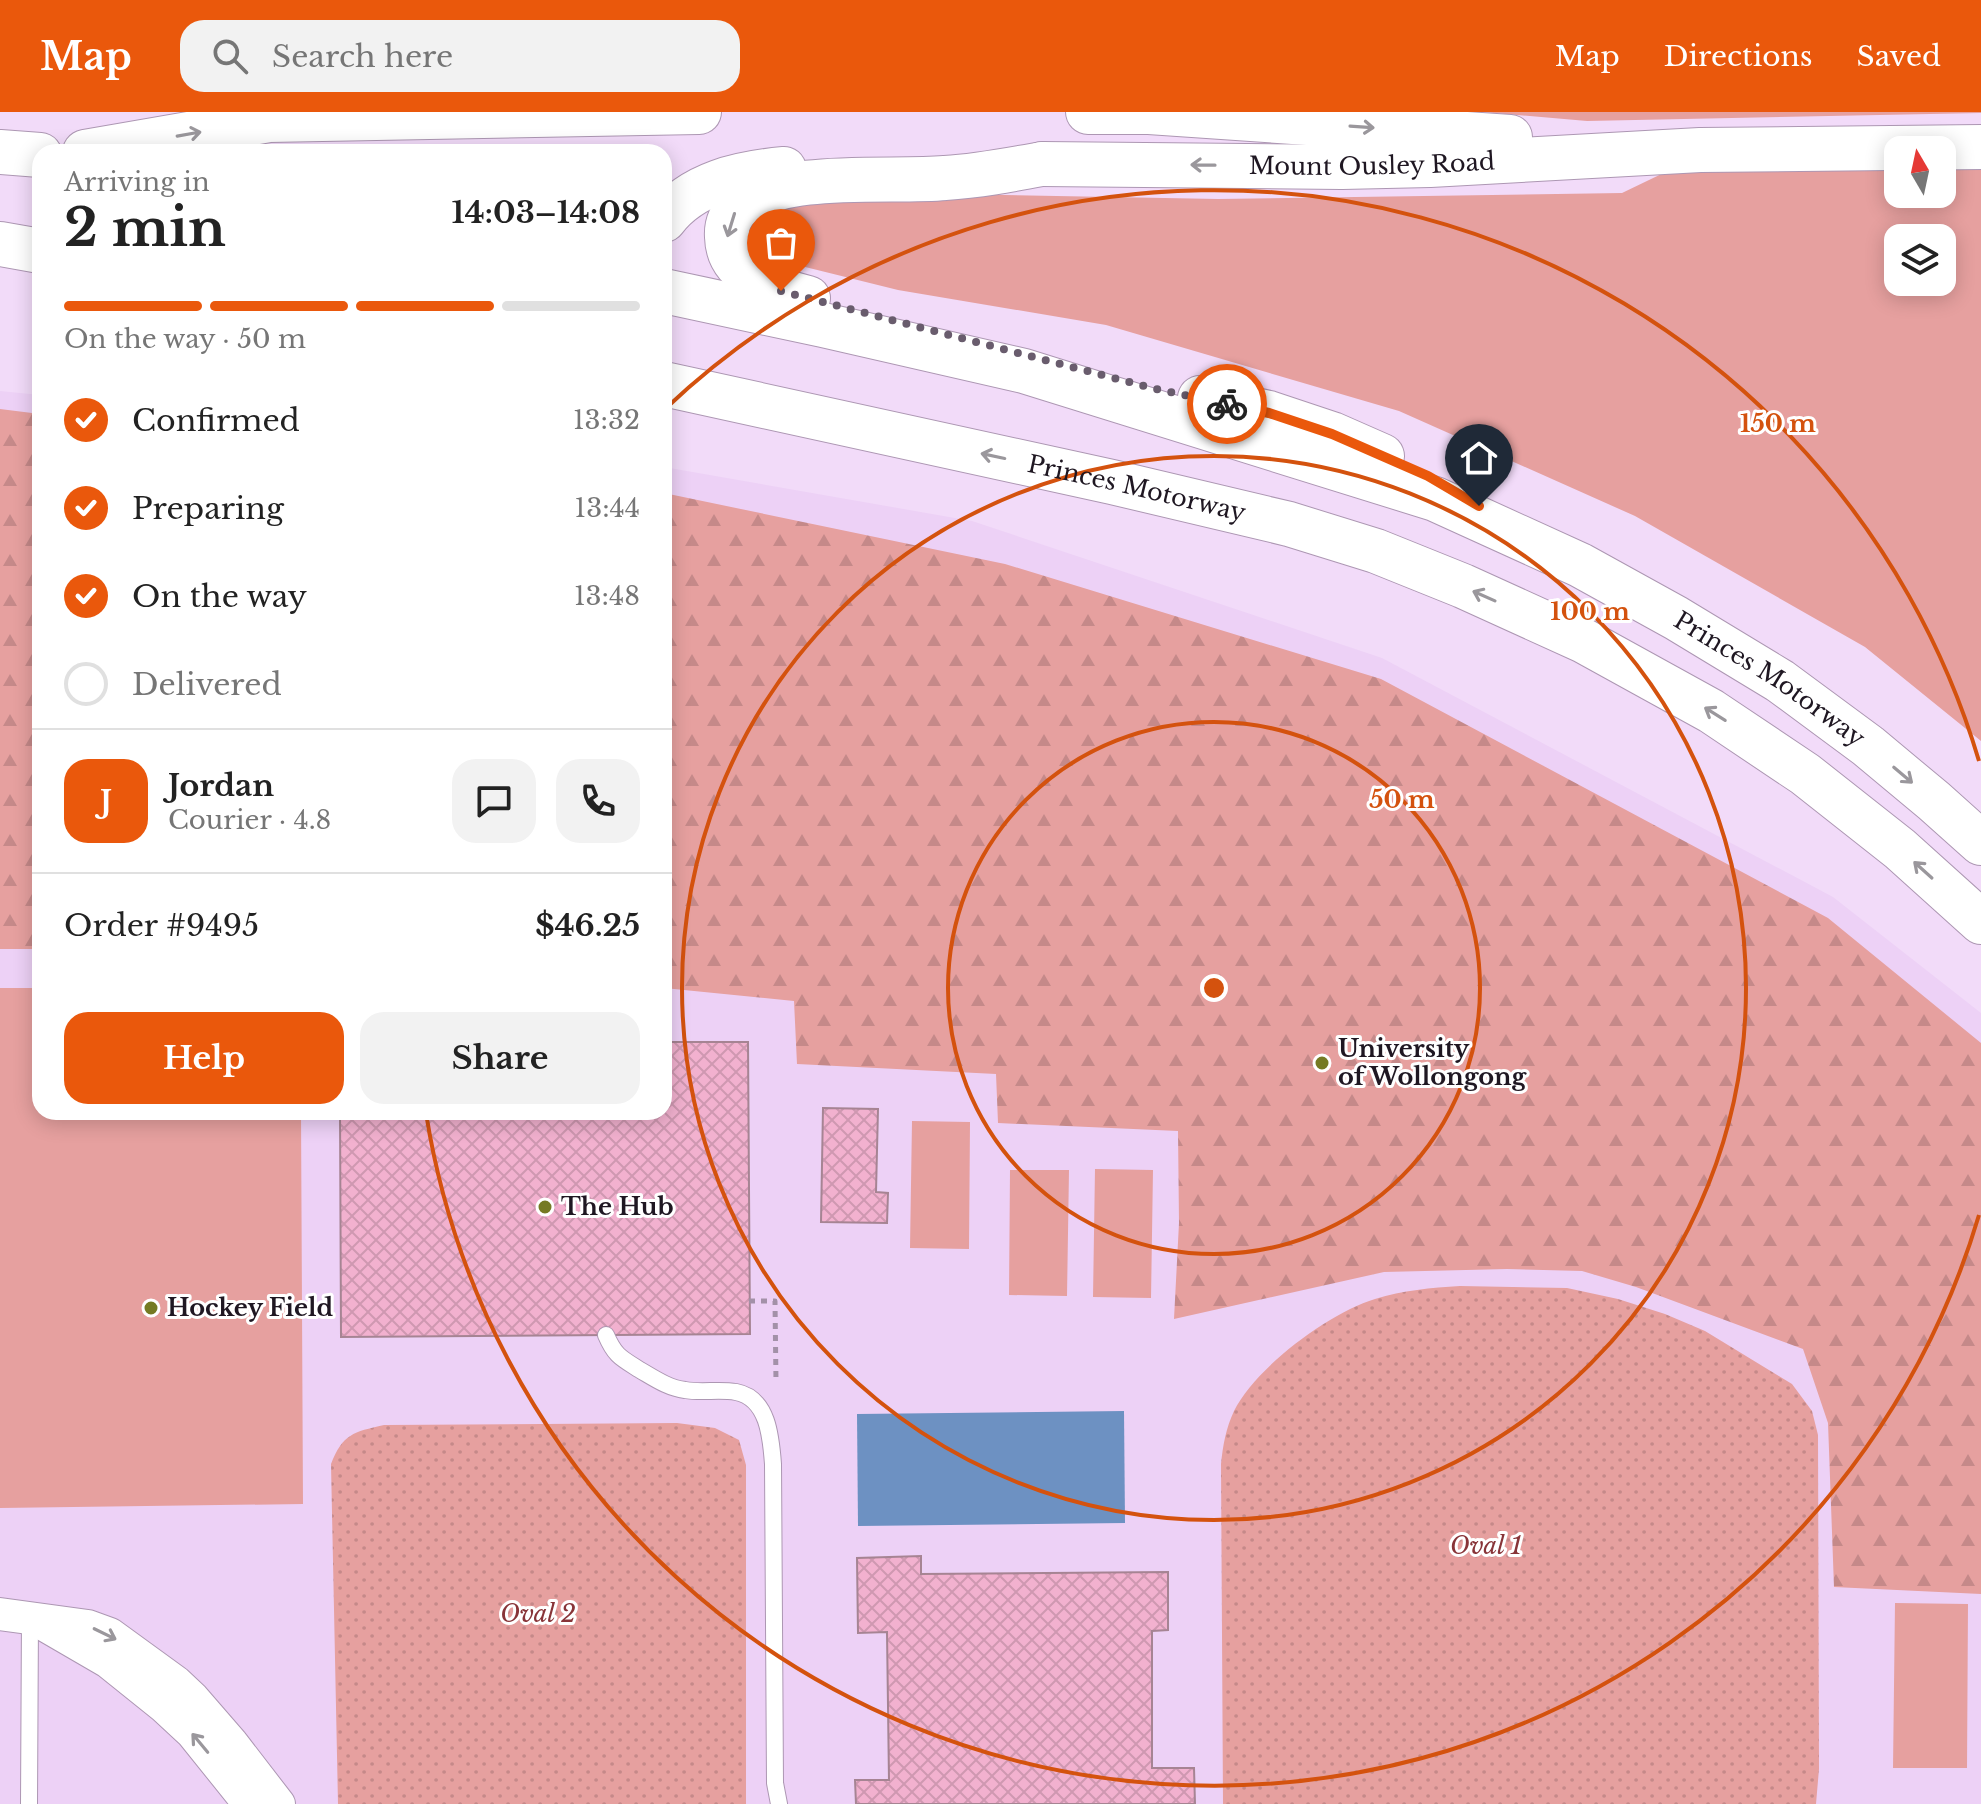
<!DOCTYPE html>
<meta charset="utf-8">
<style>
:root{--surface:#fff;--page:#f2f2f2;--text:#222;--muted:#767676;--line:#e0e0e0;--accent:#ea580c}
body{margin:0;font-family:"Libre Baskerville",serif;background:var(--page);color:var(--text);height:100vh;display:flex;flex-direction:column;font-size:30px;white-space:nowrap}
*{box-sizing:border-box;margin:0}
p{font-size:26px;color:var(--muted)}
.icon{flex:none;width:44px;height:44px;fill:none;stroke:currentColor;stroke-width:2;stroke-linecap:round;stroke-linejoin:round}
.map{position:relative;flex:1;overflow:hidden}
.drawer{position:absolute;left:32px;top:32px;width:640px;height:976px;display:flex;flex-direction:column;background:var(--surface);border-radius:24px;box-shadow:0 4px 20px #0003}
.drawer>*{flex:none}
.needle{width:52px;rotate:351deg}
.fabs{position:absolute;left:1884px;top:24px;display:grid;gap:16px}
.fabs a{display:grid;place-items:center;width:72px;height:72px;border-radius:16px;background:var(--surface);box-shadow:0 4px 20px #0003;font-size:40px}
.pin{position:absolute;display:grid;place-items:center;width:68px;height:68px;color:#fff;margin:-82px -34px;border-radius:50% 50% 50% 0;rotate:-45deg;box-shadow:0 0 8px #0007}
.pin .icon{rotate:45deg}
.courier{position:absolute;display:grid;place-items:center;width:80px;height:80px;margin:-40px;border:6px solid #ea580c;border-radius:50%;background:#fff;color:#222;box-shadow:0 2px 10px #0007}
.headline em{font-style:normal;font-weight:800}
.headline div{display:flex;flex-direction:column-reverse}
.headline{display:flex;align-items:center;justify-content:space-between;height:136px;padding:0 32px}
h1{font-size:52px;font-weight:800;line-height:60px}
.bar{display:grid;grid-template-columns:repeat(4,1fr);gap:12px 8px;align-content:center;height:96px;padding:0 32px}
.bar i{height:10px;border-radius:6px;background:var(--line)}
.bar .current{background:var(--accent)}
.bar p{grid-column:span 4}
.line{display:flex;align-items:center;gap:20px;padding:0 32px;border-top:2px solid var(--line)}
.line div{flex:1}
.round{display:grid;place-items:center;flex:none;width:84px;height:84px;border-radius:24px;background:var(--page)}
ol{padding:0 32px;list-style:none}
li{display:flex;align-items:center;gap:24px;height:88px}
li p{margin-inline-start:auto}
li .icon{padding:8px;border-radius:50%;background:var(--accent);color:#fff;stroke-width:4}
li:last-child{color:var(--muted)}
li i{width:44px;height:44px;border:4px solid var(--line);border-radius:50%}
.button{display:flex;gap:16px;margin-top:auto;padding:16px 32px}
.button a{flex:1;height:92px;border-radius:24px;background:var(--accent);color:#fff;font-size:32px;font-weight:800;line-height:92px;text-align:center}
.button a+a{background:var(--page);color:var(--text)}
header{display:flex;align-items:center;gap:48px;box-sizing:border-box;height:112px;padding:0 40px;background:var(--accent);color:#fff}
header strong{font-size:38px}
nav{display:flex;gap:44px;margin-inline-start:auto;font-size:28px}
.search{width:560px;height:72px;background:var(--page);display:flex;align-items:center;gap:20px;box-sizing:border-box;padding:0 28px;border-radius:24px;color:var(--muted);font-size:30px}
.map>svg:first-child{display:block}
.built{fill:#edd1f6}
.green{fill:#e6a09f;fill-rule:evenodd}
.forest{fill:url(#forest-firs)}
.park{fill:url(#park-dots)}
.water{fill:#6d91c2}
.building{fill:url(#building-cross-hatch);stroke:#a68493;stroke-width:2}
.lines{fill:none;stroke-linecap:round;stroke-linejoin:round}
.service-casing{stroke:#ad97b3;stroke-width:18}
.minor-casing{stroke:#ad97b3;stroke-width:34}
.primary-casing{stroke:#ad97b3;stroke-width:46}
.motorway-casing{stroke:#ad97b3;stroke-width:46}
.path{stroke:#a391a8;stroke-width:5;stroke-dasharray:6 6;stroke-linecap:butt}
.service{stroke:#fff;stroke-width:16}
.minor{stroke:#fff;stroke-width:32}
.primary{stroke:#fff;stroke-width:44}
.motorway{stroke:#fff;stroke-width:44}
.oneway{stroke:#9a979c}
.done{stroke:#695c6d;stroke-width:8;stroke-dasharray:0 14.4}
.route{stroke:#ea580c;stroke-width:10}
.ring{fill:none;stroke:#d4520e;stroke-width:4}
.poi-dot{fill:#757a23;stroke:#fff;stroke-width:3}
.labels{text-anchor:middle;stroke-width:6;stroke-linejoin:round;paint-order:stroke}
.street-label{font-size:24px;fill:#1f1722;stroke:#fff}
.poi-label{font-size:24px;font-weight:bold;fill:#1f1722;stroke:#fff;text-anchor:start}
.park-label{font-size:24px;font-style:italic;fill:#883438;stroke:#fff}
.centre{fill:#d4520e;stroke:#fff;stroke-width:4}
.ring-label{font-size:24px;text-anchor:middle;font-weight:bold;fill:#d4520e;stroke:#fff;stroke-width:6;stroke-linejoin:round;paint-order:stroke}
</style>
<header>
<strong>Map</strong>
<div class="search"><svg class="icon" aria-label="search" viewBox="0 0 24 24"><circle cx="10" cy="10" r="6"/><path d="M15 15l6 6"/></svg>Search here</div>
<nav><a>Map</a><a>Directions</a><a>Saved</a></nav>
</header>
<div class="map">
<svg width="1981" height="1692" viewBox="0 0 1981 1692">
<defs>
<pattern id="forest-firs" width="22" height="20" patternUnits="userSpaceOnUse" patternTransform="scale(2)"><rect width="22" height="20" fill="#e6a09f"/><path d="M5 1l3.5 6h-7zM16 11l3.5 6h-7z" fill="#c58989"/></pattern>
<pattern id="park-dots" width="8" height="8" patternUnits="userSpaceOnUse" patternTransform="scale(2)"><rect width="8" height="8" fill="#e6a09f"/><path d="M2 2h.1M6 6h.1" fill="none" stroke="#c58989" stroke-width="1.8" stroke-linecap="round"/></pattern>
<pattern id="building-cross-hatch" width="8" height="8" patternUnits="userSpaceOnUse" patternTransform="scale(2)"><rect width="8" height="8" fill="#f2b1cf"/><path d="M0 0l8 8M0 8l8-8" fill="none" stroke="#cf98b1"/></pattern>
</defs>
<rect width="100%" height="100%" fill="#f2dbf9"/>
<path class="built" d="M0,279L40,283V1000H664V355L972,409L1382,546L1833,785L1981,901V1692H0Z"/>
<path class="green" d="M1482,0H1981V1L1587,9Z
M1981,52V629L1865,535L1635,404L1399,299L1106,213L898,178L781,149L749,123L757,104L777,93L893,81L1218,87L1622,81L1676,55L1898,53V82H1942V53ZM1898,126H1942V170H1898Z
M0,876H40V1000H301L303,1392L0,1396Z
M912,1009L970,1010L969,1137L910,1136Z
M1095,1057L1153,1058L1151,1186L1093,1185Z
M1010,1058H1069L1067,1184L1009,1183Z
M1895,1491L1968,1492L1967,1656H1893Z"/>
<path class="forest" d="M0,297L40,302V837H0Z
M664,381L1005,452L1381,567L1828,806L1981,931V1482L1834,1475L1828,1311L1803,1237L1636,1175L1582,1159L1507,1157L1384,1160L1174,1207L1179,1111L1178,1019L998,1011L996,962L797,952L794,889L664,876Z"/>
<path class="park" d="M1460,1174L1567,1176L1618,1187L1665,1202L1705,1219L1792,1272L1812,1299L1818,1323L1819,1657L1816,1692H1223L1221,1352C1223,1333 1226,1316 1234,1299C1256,1255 1329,1201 1375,1187C1403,1178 1431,1176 1460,1174Z
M677,1311L715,1316L739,1328L746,1353V1692H338L331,1352C343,1322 353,1320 384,1313Z"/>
<path class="water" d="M1124,1299L1125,1411L858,1414L857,1302Z"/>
<path class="building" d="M664,930H748L750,1222L341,1225L340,1000H664Z
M823,996L878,997L876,1080L888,1081L887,1111L821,1110Z
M921,1444V1462L1168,1460V1518L1152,1519V1656H1194L1195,1692H856L855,1668H889L887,1520L858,1521L857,1446Z"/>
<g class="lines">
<defs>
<path id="service" d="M606,1223C615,1244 621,1246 640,1258C654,1266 668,1276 685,1278C702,1281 719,1277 736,1280C768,1286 771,1325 773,1352L775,1671L779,1692
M29,1692L30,1504"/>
<path id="minor" d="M0,1502L88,1514L110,1522L176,1570L193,1586L232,1631L279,1692
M46,1514L108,1550L164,1595L192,1621L249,1692"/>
<g id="primary">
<path d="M1088,0H1149L1510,25"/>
<path id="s1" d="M1042,52L1342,55L1430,53L1700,38L1981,35"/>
</g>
<g id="motorway">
<path d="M0,40L40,43"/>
<path d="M85,40L269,8L699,0"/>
<path d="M664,108C692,71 740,61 784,57"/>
<path d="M0,132L40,139"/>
<path id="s2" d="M664,179L823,213L1024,259L1435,387L1580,453L1676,506L1780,569L1868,634L1934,689L1981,731"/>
<path d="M808,186C776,178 728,166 727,125C726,112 731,101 741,93C785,58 890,71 945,66C978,64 1010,58 1042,52"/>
<path id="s3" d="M664,272L1112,370L1289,412L1376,439L1463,474L1584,529L1711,599L1805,662L1900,737L1981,810"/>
<path d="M1200,286L1269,301L1332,322L1382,344"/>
</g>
</defs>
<use href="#service" class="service-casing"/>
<use href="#minor" class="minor-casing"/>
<use href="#primary" class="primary-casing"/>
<use href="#motorway" class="motorway-casing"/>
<path class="path" d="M749,1189H775L776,1270"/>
<use href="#service" class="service"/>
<use href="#minor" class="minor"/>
<use href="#primary" class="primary"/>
<use href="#motorway" class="motorway"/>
</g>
<defs><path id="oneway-shaft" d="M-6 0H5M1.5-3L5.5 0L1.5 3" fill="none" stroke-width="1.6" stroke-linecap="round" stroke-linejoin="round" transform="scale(2)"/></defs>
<g class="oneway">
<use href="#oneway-shaft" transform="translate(1362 15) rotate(4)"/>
<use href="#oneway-shaft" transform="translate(189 22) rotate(-10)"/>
<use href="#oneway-shaft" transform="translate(1203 53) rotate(-179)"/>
<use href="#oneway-shaft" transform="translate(731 113) rotate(107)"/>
<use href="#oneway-shaft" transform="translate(993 344) rotate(-168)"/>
<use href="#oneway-shaft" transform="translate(1484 484) rotate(-156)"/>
<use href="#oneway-shaft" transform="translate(1715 602) rotate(-148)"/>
<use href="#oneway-shaft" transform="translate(1903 663) rotate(40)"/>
<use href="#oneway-shaft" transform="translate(1923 758) rotate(-138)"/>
<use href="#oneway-shaft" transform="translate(105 1522) rotate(26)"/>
<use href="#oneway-shaft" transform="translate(200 1631) rotate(-130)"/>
</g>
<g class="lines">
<path class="done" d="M781,179L1156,277L1227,292"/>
<path class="route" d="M1227,292L1269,301L1332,322L1428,364L1479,394"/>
</g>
<g class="ring">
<circle cx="1214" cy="876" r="266"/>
<circle cx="1214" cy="876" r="532"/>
<path d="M1979 1103A798 798 0 0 1 426 1001M665 297A798 798 0 0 1 1979 649"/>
</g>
<g class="poi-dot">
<circle cx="1322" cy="951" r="8"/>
<circle cx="545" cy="1095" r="8"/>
<circle cx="151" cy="1196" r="8"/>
</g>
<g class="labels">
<g class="street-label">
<text dy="8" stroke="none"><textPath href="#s1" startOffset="330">Mount Ousley Road</textPath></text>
<text dy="8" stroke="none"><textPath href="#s3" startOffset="484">Princes Motorway</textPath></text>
<text dy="8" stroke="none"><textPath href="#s2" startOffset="1180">Princes Motorway</textPath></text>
</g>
<g class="poi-label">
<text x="1338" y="945">University<tspan x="1338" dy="28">of Wollongong</tspan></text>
<text x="561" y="1103">The Hub</text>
<text x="167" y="1204">Hockey Field</text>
</g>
<g class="park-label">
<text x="1486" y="1442">Oval 1</text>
<text x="538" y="1510">Oval 2</text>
</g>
</g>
<circle cx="1214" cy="876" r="12" class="centre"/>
<g class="ring-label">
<text x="1778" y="320">150 m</text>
<text x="1590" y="508">100 m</text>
<text x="1402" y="696">50 m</text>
</g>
</svg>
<div class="fabs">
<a><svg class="needle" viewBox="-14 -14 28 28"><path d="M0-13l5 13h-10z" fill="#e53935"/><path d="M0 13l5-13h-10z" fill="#767676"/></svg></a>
<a><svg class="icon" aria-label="layers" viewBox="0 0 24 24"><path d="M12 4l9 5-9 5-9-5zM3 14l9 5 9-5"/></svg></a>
</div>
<div class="pin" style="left:781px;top:179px;background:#ea580c"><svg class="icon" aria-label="bag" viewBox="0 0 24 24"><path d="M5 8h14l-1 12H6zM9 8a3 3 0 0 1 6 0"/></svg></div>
<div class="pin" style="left:1479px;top:394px;background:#1f2937"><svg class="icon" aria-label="home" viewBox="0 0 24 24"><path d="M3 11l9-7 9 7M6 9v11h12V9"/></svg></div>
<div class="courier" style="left:1227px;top:292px"><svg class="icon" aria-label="bike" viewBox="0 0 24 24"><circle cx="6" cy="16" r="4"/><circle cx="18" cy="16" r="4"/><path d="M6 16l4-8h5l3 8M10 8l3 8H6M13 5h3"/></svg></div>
<section class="drawer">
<div class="headline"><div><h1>2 min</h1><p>Arriving in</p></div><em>14:03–14:08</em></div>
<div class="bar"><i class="current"></i><i class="current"></i><i class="current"></i><i></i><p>On the way · 50 m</p></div>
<ol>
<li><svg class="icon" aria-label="check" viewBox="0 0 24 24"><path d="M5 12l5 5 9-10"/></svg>Confirmed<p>13:32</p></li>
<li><svg class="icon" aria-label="check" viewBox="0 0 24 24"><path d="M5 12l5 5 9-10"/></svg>Preparing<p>13:44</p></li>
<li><svg class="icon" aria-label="check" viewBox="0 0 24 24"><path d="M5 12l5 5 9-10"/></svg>On the way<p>13:48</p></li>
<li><i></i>Delivered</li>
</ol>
<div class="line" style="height:144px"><b class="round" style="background:var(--accent);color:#fff">J</b><div><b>Jordan</b><p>Courier · 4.8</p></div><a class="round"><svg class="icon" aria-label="chat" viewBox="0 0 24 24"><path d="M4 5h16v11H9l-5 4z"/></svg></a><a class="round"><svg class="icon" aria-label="phone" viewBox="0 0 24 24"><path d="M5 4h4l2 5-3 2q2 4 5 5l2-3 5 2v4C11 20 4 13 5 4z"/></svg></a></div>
<div class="line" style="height:104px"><div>Order #9495</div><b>$46.25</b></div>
<div class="button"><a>Help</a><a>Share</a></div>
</section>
</div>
